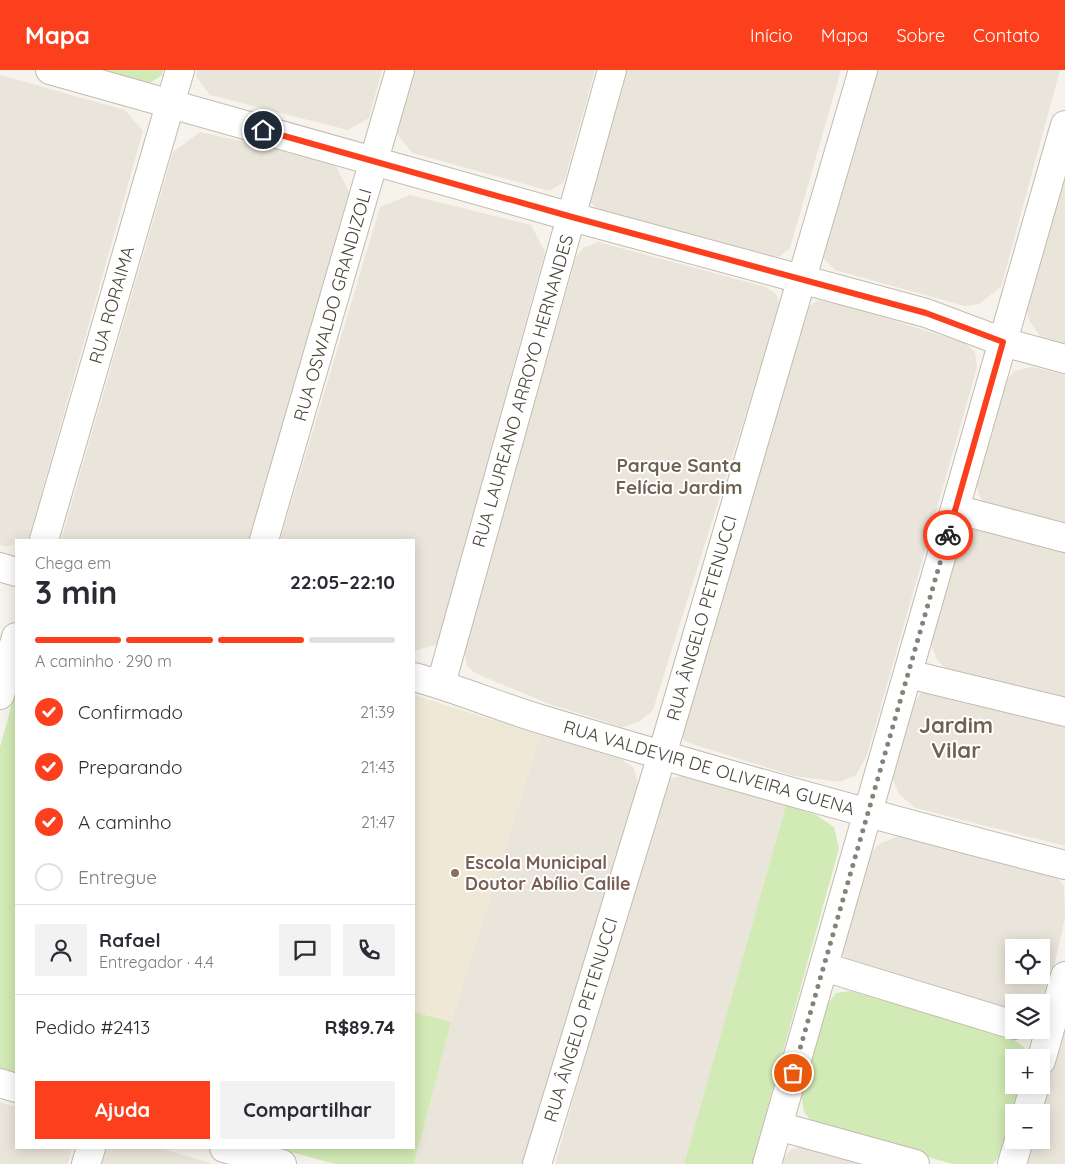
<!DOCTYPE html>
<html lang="pt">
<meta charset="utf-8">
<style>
:root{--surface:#fff;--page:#f2f2f3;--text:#2b2b33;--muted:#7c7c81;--line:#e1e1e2;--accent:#fc3f1d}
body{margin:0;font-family:Quicksand,sans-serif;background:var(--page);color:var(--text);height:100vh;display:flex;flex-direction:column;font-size:19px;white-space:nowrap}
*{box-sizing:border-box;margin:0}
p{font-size:16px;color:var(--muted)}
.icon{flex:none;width:28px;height:28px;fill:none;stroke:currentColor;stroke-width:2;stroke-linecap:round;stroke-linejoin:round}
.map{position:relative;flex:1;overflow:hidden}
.details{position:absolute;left:15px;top:469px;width:400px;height:610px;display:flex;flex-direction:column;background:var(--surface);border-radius:0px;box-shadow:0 2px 12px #0003}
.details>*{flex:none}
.controls{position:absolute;left:1005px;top:869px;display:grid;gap:10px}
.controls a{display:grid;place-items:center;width:45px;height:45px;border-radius:0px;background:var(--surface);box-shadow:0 2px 12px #0003;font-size:25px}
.pin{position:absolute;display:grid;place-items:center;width:42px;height:42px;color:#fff;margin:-21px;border:2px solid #fff;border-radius:50%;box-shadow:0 1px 5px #0007}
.courier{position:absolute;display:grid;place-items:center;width:50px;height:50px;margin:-25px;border:4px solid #fc3f1d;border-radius:50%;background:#fff;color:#222;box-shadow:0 1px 6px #0007}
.headline em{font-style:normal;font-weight:700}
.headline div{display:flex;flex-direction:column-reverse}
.headline{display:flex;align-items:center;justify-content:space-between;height:85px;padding:0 20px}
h1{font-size:32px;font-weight:700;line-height:38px}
.bar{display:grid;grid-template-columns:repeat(4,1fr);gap:8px 5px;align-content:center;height:60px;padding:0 20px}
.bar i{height:6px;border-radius:4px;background:var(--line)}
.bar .current{background:var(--accent)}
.bar p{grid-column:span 4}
.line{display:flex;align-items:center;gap:12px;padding:0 20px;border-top:1px solid var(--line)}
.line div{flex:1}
.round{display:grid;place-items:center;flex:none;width:52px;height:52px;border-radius:0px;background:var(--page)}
ol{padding:0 20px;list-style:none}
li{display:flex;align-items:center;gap:15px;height:55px}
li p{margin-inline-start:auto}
li .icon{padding:5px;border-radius:50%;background:var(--accent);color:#fff;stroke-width:4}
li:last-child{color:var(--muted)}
li i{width:28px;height:28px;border:2px solid var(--line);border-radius:50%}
.button{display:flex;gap:10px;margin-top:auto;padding:10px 20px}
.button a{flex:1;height:58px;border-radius:0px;background:var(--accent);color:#fff;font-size:20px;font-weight:700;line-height:58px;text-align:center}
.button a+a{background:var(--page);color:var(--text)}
header{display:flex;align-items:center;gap:30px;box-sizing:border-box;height:70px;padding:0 25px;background:var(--accent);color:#fff}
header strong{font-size:24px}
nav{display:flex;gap:28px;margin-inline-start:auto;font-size:18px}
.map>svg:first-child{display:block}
.residential{fill:#eae5da;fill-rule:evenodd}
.education{fill:#efe8d6}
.green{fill:#d2eab5}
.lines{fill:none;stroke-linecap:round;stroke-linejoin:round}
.minor-casing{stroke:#c2bbae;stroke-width:30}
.minor{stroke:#fff;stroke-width:28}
.done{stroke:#878178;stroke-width:5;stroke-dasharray:0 9}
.route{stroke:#fc3f1d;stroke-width:6}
.education-dot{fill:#8d6e63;stroke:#fff;stroke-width:2}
.labels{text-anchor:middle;stroke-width:4;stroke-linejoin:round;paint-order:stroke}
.street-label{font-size:18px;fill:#4b4439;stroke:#fff}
.education-label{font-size:18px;font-weight:bold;fill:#785e54;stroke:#fff;text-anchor:start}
.neighbourhood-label{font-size:19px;font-weight:bold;fill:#6e6250;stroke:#fff}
.district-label{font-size:22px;font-weight:bold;fill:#6e6250;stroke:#fff}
</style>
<header>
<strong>Mapa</strong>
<nav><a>Início</a><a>Mapa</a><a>Sobre</a><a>Contato</a></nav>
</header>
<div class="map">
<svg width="1065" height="1094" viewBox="0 0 1065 1094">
<rect width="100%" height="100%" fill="#f6f3ec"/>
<path class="residential" d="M197,0H382L369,48L348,60L210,25L196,6Z
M413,0H595L564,112L550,121L412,83L396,62Z
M624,0H841L790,178L780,186L765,189L601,143L591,133V121Z
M872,0H1060L1001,217L979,234L965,236L835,200L822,187Z
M0,5L125,40L143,61L29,468L16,470V473L6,477L0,475Z
M200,62L334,92L349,122L251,470H61L173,82Z
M1065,92V275L1042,269L1029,250L1024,229Z
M410,125L531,155L545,182L438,574L414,581V470H280L380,137Z
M598,172L766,217L776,224L780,234L653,640L639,652L622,657L549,634L475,603L467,596L464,579L576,187L583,178Z
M818,230L844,235L965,273L975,282L977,297L867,685L856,705L840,712L794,706L686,672L678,663L803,241Z
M1033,297L1065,305V455L987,435L980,428L976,414L1000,320L1014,301Z
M980,459L1065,482V630L949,603L937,589L931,575L957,478L969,461Z
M929,619L1065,656V776L915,738L899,724L890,702L908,641L921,623Z
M540,665L621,689L634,698L638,716L524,1094H414L451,952Z
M682,706L786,735L684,1094H555L663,710Z
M899,766L1055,806L1064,816L1065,848L1048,923L1041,933L1014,932V942L851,894L843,885V872L870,783L881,773ZM1014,878H1041V905H1014Z
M1065,949V1094H1022L1029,1070H1041V1042H1037Z
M0,1032L16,1037V1078H72L68,1094H0Z
M806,1075L870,1094H780L790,1080Z
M112,1078H160L213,1094H102L106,1080Z"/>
<path class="education" d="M414,625L540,665L451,952L414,942Z"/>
<path class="green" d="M97,0H163L162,5L147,15Z
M16,620V1003L0,998V677Z
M786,735L816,745L834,757L839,778L752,1094H684Z
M850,921L1008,966L1023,976L1027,987L1014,988V1015H1022L1001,1084L993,1094H953L815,1055L804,1042L801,1024L825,937L836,923Z
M414,942L451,952L414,1094H335L277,1078H414Z"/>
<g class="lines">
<defs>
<path id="minor" d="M50,0L572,147L926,243L1003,272L1065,289
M955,439L1065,468
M44,470L180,0
M264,470L400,0
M0,497L16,502
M908,604L1065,642
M414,607C459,619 502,638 547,651C718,703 891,750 1065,795
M441,614L612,0
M0,625L16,567
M824,897L1014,955
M1041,991L1065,906
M0,1013L16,1018
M1027,1042L1035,1015
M778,1056L915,1094
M224,1078L282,1094
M86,1094L91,1078
M537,1094L662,685L863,0
M767,1094L1065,55
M1012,1094L1019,1070"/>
</defs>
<use href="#minor" class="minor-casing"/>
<use href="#minor" class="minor"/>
</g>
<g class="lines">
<path class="done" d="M793,1003L948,465"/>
<path class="route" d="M263,60L572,147L926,243L1003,272L948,465"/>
</g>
<circle class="education-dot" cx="455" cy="803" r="5"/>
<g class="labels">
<g class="street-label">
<text transform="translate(112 235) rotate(-74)" y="6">RUA RORAIMA</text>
<text transform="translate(333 235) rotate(-74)" y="6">RUA OSWALDO GRANDIZOLI</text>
<text transform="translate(523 321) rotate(-74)" y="6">RUA LAUREANO ARROYO HERNANDES</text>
<text transform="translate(702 548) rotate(-74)" y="6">RUA ÂNGELO PETENUCCI</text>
<text transform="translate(709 698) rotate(16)" y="6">RUA VALDEVIR DE OLIVEIRA GUENA</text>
<text transform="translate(581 950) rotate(-73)" y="6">RUA ÂNGELO PETENUCCI</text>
</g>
<g class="education-label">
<text x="465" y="799">Escola Municipal<tspan x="465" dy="21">Doutor Abílio Calile</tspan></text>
</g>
<g class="neighbourhood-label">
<text x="679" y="402">Parque Santa<tspan x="679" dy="22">Felícia Jardim</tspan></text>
</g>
<g class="district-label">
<text x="956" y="663">Jardim<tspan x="956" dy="25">Vilar</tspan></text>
</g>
</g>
</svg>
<div class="controls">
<a><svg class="icon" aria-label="locate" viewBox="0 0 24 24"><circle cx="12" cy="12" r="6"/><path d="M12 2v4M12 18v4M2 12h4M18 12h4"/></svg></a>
<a><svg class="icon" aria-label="layers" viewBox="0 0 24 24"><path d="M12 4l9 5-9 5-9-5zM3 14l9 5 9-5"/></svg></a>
<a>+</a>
<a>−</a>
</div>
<div class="pin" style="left:793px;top:1003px;background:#ea580c"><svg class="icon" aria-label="bag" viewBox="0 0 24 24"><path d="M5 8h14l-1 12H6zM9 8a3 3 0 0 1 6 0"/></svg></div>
<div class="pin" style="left:263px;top:60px;background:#1f2937"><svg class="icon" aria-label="home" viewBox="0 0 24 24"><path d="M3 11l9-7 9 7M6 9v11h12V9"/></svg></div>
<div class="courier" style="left:948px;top:465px"><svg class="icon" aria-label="bike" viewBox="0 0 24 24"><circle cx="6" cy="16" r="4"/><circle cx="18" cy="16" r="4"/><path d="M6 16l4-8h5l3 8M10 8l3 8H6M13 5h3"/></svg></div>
<section class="details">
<div class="headline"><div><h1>3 min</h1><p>Chega em</p></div><em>22:05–22:10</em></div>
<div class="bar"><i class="current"></i><i class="current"></i><i class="current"></i><i></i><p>A caminho · 290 m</p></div>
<ol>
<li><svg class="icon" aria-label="check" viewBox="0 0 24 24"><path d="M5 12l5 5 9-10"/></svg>Confirmado<p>21:39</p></li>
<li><svg class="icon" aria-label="check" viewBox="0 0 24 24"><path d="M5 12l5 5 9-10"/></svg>Preparando<p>21:43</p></li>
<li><svg class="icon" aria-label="check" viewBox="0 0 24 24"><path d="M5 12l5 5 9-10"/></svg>A caminho<p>21:47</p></li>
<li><i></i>Entregue</li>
</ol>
<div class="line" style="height:90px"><a class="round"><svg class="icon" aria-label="person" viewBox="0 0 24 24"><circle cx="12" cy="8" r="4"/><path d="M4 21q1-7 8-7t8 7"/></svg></a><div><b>Rafael</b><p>Entregador · 4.4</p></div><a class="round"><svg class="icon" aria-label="chat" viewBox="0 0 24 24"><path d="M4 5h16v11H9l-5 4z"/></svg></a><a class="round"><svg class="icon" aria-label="phone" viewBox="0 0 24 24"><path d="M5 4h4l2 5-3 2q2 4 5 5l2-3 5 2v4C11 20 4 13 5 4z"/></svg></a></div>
<div class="line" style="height:65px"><div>Pedido #2413</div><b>R$89.74</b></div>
<div class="button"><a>Ajuda</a><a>Compartilhar</a></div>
</section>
</div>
